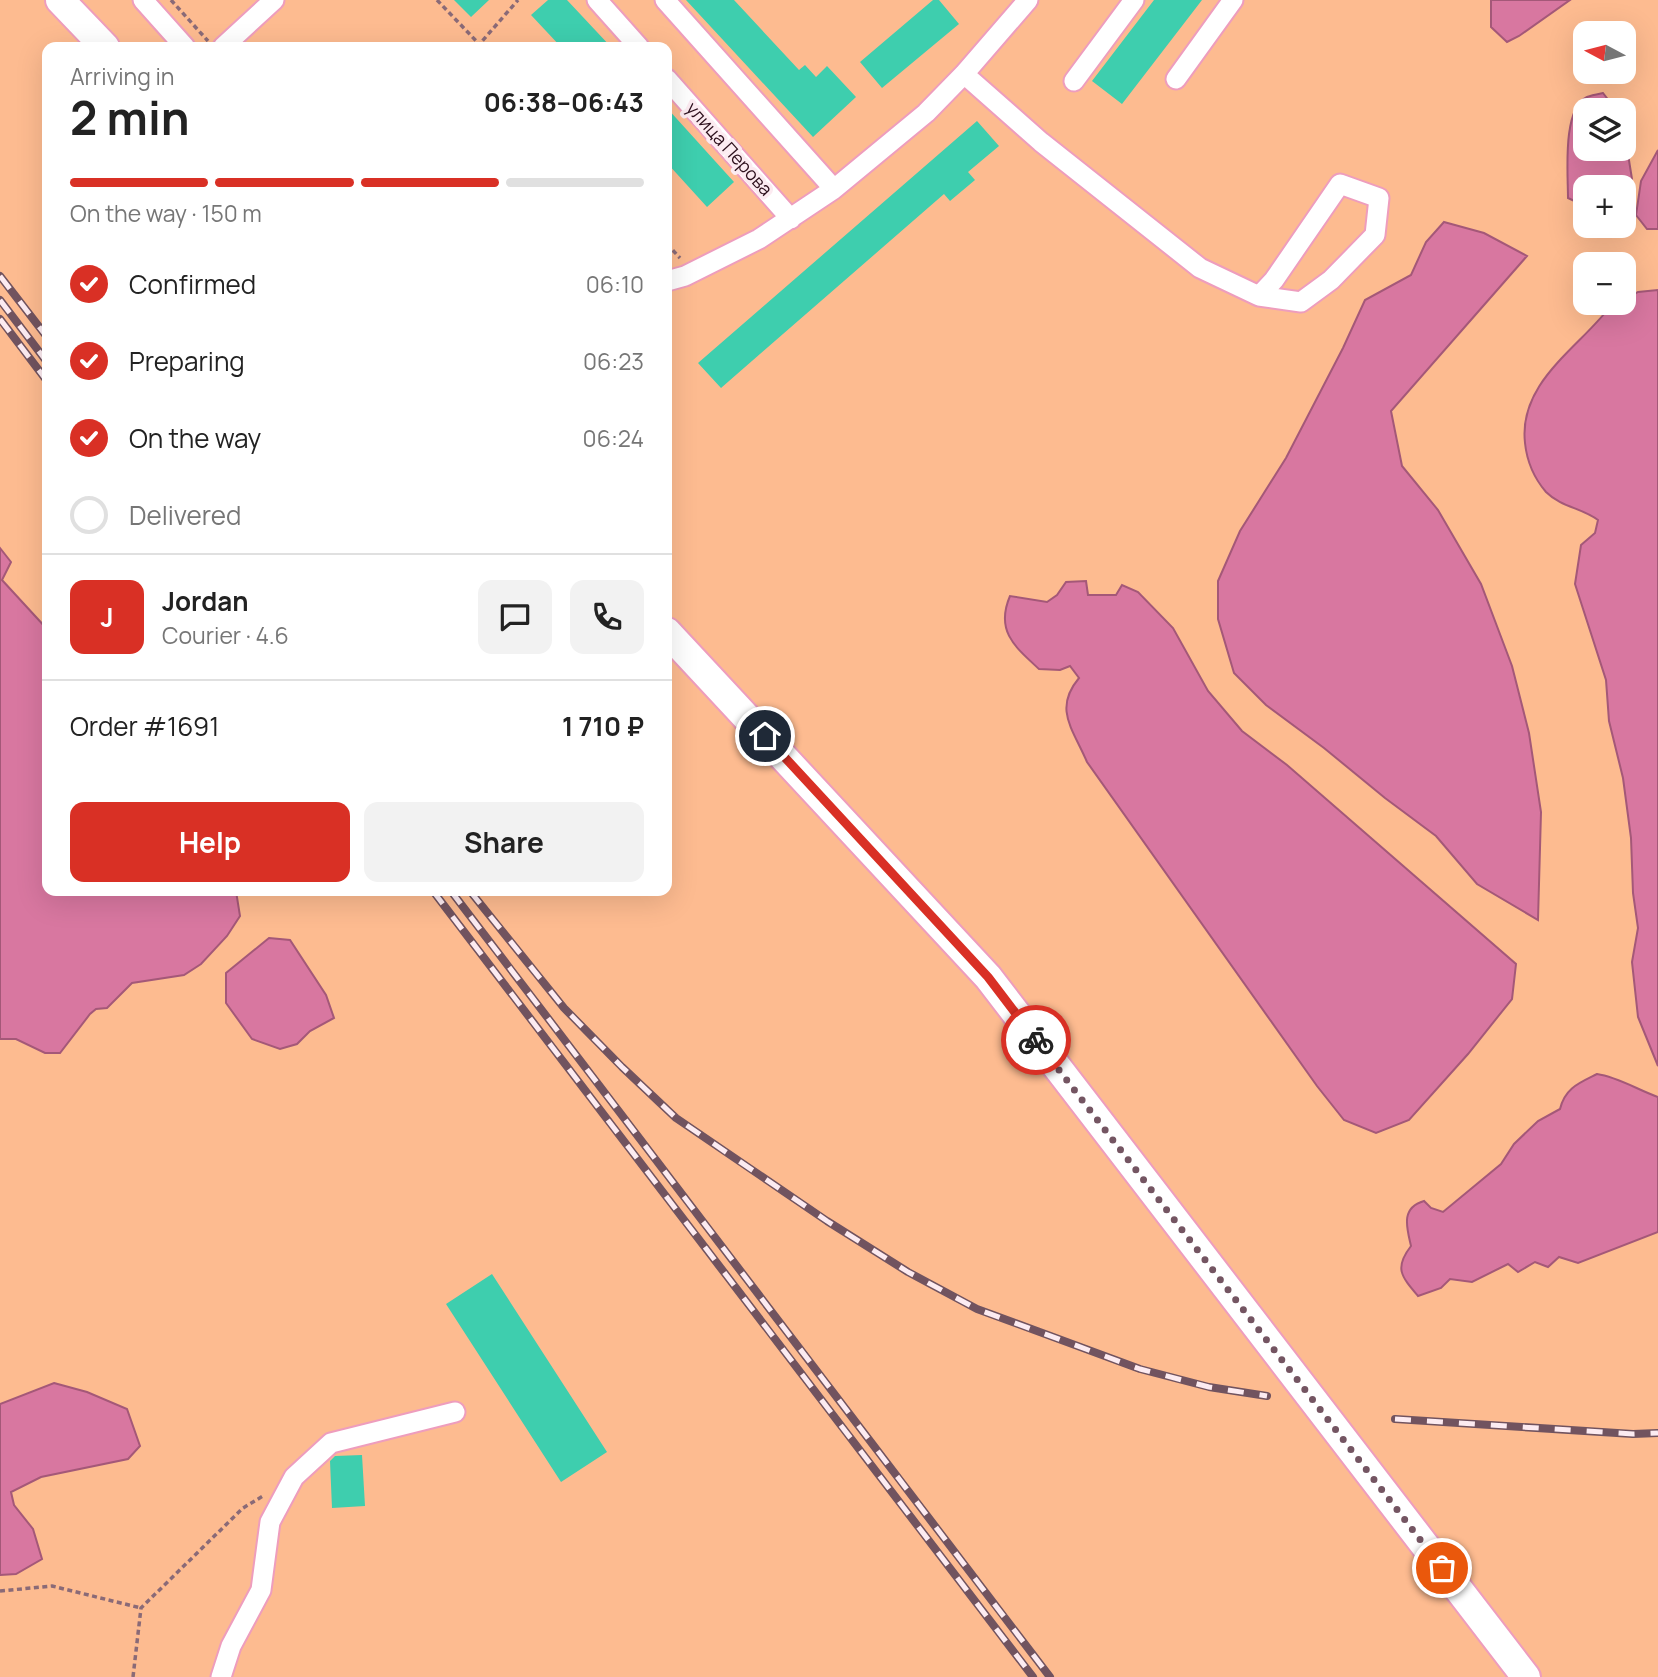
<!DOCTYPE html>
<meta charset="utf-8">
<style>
:root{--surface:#fff;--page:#f2f2f2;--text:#222;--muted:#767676;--line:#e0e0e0;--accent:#d93025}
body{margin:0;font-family:Manrope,sans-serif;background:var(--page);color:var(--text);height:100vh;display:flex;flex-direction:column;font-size:26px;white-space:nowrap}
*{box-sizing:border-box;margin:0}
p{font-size:23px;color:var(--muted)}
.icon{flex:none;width:38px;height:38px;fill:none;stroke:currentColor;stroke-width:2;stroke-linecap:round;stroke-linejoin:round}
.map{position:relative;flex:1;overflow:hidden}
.panel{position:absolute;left:42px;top:42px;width:630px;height:854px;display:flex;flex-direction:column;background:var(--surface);border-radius:14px;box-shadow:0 7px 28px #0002}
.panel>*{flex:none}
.needle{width:46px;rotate:277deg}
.controls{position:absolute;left:1573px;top:21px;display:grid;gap:14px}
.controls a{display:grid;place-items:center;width:63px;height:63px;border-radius:14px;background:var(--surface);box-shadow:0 7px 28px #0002;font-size:35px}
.pin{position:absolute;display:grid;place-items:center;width:60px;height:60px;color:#fff;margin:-30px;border:4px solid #fff;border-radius:50%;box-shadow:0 2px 7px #0007}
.courier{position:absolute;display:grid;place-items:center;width:70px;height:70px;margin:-35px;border:5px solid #d93025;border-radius:50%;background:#fff;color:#222;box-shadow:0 2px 9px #0007}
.overview em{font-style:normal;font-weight:700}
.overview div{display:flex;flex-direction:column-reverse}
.overview{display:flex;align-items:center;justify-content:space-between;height:119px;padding:0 28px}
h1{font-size:46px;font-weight:700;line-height:52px}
.bar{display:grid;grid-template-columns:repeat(4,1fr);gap:10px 7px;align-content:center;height:84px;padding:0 28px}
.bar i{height:9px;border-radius:5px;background:var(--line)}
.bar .active{background:var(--accent)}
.bar p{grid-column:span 4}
.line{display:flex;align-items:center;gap:18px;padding:0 28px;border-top:2px solid var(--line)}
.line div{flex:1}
.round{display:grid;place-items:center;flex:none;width:74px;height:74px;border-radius:14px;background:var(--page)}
ol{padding:0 28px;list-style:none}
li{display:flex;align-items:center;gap:21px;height:77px}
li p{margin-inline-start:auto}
li .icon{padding:7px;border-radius:50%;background:var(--accent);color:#fff;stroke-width:4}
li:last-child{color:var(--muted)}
li i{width:38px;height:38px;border:4px solid var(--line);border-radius:50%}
.primary-button{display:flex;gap:14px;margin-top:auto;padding:14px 28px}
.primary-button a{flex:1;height:80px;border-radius:14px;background:var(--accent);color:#fff;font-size:28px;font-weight:700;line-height:80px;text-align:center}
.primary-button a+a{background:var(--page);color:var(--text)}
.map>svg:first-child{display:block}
.green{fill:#fdbb90;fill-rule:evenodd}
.water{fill:#d877a0;stroke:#a45878;stroke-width:2}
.building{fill:#3eceae}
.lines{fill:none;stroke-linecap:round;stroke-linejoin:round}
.minor-casing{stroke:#ee9dbd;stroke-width:23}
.highway-casing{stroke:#ee9dbd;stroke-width:32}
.path{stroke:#8a6a77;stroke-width:3.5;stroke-dasharray:5 3.5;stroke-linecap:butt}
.minor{stroke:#fff;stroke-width:19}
.highway{stroke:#fff;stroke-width:28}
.rail-casing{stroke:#71535f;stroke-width:8}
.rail{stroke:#fcebf1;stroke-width:5;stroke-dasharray:16;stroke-linecap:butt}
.done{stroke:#745562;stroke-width:7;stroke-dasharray:0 12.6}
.route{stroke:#d93025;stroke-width:9}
.labels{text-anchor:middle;stroke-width:7;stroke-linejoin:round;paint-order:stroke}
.street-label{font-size:18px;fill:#2c0f1c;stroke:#fcebf1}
</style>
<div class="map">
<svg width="1658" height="1677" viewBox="0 0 1658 1677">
<rect width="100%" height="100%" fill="#fad8e4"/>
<path class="green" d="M0,0H1658V1677H0ZM1586,33H1624V72H1586ZM47,47H667V891H47ZM1586,110H1624V149H1586ZM1586,187H1624V226H1586ZM1586,264H1624V303H1586Z"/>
<path class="water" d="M1491,0H1570L1519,36L1507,42L1491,27Z
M1603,93L1616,110H1586V149H1624V129L1632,179L1624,188L1586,187L1585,206L1568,198C1568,173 1562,109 1587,97C1592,95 1598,94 1603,93Z
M1658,150V229H1647L1636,215L1641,181Z
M1444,222L1484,233L1527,256L1391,411L1402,466L1438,510L1481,584L1512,666L1529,733L1541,812L1538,920L1477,884L1436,836L1385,798L1324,748L1266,705L1234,673L1218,619V581L1240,531L1286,458L1343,348L1365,300L1411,275L1426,242Z
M1658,290V1066L1638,1017L1632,962L1638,928L1633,893L1631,838L1623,778L1609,721L1606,680L1575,584L1581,545L1595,533L1598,520C1582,508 1561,507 1546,492C1534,478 1527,462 1525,443C1518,381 1581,347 1613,303H1624V300L1638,292Z
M0,548L11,562L2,580L47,629V891H236L240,916L227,936L201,964L184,975L132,983L107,1008L96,1009L90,1014L60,1053H45L16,1039H0Z
M1086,581L1088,595H1116L1122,585L1138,592L1173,628L1208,691L1242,731L1287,765L1516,964L1512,999L1468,1054L1409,1120L1376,1133L1344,1120L1317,1086L1087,762C1073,729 1053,709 1079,678L1070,666L1060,670L1039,669C1015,647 995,631 1010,596L1047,602L1057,595L1066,582Z
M269,938L290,940L326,995L334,1018L310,1031L297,1044L280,1049L252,1039L226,1003V973Z
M1597,1074C1618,1077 1638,1090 1658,1097V1232L1578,1263L1559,1257L1548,1267L1535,1262L1518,1272L1508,1264L1472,1282L1450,1279L1441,1288L1418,1296C1401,1276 1394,1268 1411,1246C1407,1228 1400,1208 1424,1201L1431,1208L1443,1212L1501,1164L1514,1144L1538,1121L1560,1109C1565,1088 1579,1083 1597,1074Z
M54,1383L87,1392L127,1409L140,1446L128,1459L41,1477L11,1492L14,1505L33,1529L42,1559L16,1574L0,1575V1404Z"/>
<path class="building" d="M454,0H489L471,17Z
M548,0H567L611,47H561L531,15Z
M686,0H734L799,70L805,65L816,77L827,66L856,97L813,137Z
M933,0H939L959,24L882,88L860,62Z
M1154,0H1202L1122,104L1092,81Z
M667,108L734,182L707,207L667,163Z
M977,121L999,146L968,172L975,180L950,201L944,194L721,388L698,363Z
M492,1274L607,1452L561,1482L446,1304Z
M362,1455L365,1506L332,1508L330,1461L335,1456Z"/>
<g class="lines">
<defs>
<path id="minor" d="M143,0L185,47
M597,0L639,47
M665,0L834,189
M223,47L274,0
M964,74L1041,142L1200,268L1259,296L1274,280L1340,184L1379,198L1375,235L1331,280L1301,302L1259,296
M667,79L791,219
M1176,79L1233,0
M1074,81L1134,0
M667,281L685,276L759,239L834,189L926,113L964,74L1028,0
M221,1677L231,1646L261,1590L270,1522L294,1477L331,1443L455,1412"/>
<path id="highway" d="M60,0L105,47
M667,632L988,977L1526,1677"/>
</defs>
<use href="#minor" class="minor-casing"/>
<use href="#highway" class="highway-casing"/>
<path class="path" d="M171,0L208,41
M437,0L482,47
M477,47L518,0
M667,244L680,258
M0,1591L52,1586L141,1608
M133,1677L141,1608L243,1508L263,1496"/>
<use href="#minor" class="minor"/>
<use href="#highway" class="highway"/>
<defs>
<path id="rail" d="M0,276L47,337
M0,300L47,362
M0,319L47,381
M433,891L1033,1677
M451,891L1050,1677
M470,891L564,1008L622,1067L676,1118L827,1221L908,1272L977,1309L1140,1369L1209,1387L1267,1396
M1395,1419L1633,1434L1658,1433"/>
</defs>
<use href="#rail" class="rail-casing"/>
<use href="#rail" class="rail"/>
</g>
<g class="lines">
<path class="done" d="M1036,1040L1442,1568"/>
<path class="route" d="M765,736L988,977L1036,1040"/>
</g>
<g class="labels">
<g class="street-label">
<text transform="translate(729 149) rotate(48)" y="6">улица Перова</text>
</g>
</g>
</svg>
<div class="controls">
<a><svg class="needle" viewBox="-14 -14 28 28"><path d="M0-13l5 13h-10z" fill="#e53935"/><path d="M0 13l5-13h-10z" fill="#767676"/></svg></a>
<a><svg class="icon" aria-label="layers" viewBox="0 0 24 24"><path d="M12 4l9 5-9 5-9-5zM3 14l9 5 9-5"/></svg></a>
<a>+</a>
<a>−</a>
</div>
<div class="pin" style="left:1442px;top:1568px;background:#ea580c"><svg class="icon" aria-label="bag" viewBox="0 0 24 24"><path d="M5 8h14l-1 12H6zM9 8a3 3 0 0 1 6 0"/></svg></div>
<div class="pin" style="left:765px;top:736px;background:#1f2937"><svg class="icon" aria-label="home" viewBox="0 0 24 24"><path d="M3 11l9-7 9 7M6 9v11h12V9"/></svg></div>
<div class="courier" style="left:1036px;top:1040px"><svg class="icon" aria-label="bike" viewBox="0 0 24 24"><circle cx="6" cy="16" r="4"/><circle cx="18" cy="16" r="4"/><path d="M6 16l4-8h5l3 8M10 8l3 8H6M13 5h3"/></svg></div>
<section class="panel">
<div class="overview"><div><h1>2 min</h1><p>Arriving in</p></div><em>06:38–06:43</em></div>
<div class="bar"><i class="active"></i><i class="active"></i><i class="active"></i><i></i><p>On the way · 150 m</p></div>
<ol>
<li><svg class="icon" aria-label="check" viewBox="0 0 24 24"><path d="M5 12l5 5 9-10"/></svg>Confirmed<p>06:10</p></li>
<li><svg class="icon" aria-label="check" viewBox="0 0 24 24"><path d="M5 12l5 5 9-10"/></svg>Preparing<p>06:23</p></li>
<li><svg class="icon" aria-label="check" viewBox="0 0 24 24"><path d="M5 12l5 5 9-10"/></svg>On the way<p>06:24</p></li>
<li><i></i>Delivered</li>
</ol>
<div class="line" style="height:126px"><b class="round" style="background:var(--accent);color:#fff">J</b><div><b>Jordan</b><p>Courier · 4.6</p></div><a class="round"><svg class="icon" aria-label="chat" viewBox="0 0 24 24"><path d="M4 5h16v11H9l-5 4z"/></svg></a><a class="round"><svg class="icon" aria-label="phone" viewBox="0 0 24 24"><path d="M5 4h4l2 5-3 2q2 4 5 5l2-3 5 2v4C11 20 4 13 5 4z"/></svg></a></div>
<div class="line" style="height:91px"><div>Order #1691</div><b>1 710 ₽</b></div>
<div class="primary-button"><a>Help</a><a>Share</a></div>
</section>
</div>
